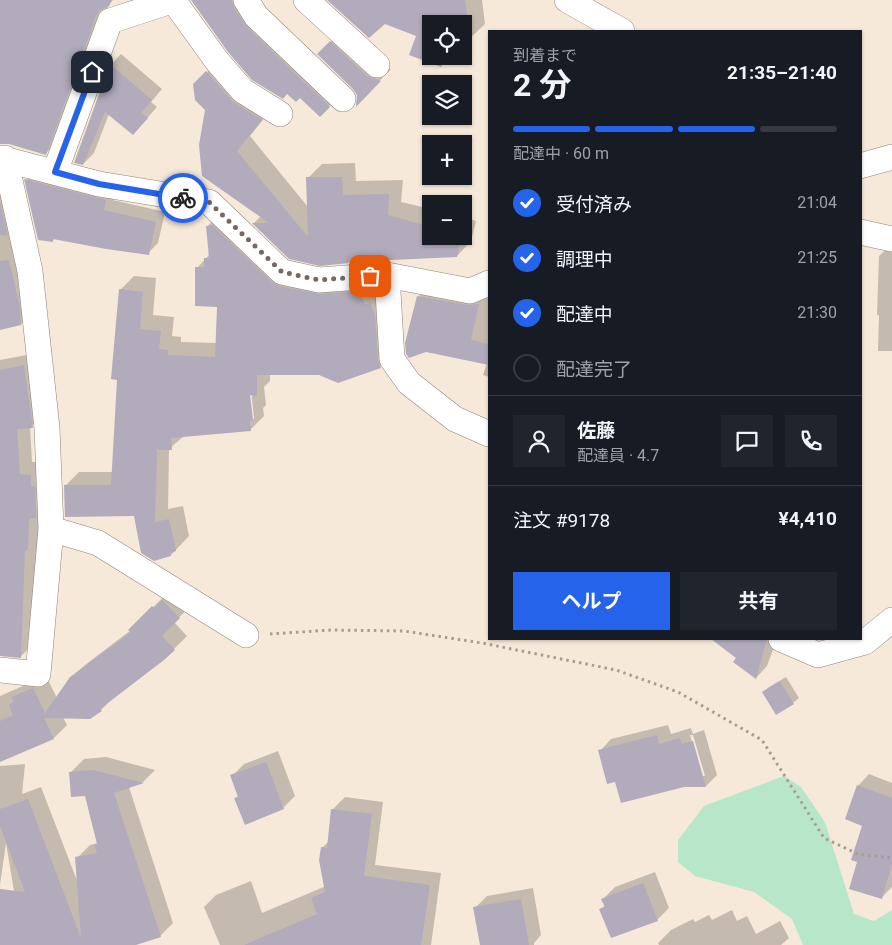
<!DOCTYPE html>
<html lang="ja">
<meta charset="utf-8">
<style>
:root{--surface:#171b24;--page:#20242c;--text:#f1f3f6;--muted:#9ea1a6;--line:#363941;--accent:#2563eb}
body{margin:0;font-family:Roboto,"Noto Sans JP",sans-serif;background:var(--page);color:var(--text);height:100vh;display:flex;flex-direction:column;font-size:19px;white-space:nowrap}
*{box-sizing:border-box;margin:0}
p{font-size:16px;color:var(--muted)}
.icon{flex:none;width:28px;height:28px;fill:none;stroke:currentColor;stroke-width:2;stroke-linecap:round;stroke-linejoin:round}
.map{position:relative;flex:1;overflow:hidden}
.sheet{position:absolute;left:488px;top:30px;width:374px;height:610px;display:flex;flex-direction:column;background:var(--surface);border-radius:0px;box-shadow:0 1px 4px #0004}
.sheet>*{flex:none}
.tools{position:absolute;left:422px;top:15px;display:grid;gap:10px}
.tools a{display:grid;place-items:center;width:50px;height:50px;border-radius:0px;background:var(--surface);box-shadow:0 1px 4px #0004;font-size:25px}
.pin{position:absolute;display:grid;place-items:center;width:42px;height:42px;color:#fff;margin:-21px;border-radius:10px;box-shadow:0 2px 8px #0006}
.courier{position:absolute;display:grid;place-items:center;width:50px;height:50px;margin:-25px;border:4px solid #2563eb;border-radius:50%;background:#fff;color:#222;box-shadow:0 1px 6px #0007}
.head em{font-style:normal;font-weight:700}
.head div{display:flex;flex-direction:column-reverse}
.head{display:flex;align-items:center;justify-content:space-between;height:85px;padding:0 25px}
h1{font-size:32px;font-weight:700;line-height:38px}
.bar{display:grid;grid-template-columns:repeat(4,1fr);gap:8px 5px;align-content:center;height:60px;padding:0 25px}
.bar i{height:6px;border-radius:4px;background:var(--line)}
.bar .active{background:var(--accent)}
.bar p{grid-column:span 4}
.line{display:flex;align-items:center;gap:12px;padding:0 25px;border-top:1px solid var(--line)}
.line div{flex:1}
.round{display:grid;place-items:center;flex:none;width:52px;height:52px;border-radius:0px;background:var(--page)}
ol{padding:0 25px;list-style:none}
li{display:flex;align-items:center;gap:15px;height:55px}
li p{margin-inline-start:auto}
li .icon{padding:5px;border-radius:50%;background:var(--accent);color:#fff;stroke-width:4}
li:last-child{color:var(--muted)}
li i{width:28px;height:28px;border:2px solid var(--line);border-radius:50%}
.primary-button{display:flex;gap:10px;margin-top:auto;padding:10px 25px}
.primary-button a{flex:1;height:58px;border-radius:0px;background:var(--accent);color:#fff;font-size:20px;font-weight:700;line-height:58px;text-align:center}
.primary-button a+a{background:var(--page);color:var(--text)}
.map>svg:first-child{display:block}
.green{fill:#b8e6c8}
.shadow{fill:#0003;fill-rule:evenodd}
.building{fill:#b1abbc}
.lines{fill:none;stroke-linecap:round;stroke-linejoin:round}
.minor-casing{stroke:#918476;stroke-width:26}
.path{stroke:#a89d92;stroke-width:3;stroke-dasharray:2.5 4;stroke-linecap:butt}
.minor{stroke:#fff;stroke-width:25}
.done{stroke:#736a62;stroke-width:5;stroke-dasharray:0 9}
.route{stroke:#2563eb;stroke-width:6}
</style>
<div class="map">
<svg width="892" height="945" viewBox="0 0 892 945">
<rect width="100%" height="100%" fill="#f7e9da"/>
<path class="green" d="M784,776L801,787L825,822L854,914L874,921L892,910V945H803L792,919L754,892L695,876L678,862V840L704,806Z"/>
<path class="shadow" d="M0,0H113L109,4L59,140L45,154L9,143H0Z
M193,0H252L343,92L320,116Z
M333,0H482L485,24L470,38L464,34V24H431V56H451L441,66L411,54L417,35Z
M342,30L379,64L391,69L357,104L358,95L354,88L319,54Z
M121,54L162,89L151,102L157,107L143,123L109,114L94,153L83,164L111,65Z
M221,58L275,105L250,136L308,207V178L322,164L355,163L356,181L403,180L401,202L431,209V236H464V217L476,221L471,241L457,256L350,260L348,262L320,264L254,223L261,216L195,84Z
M0,148L35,310L21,324L0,329Z
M35,170L115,190L113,200L165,212L158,243L148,253L55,238L52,241L26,180Z
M221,212L286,269L374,278L394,353L380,367L319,374H270V381L264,387L266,405L263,408L264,416L250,430L184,436L169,449L168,509L183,506L189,536L171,555L154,559L135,515L65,486L79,472H113L118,379L120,290L134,276L156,278L153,315L174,317L172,336L181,337V342L217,343L218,305L197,268L210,254L208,226ZM248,389H251L254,419H251Z
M891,245H892V351H878L879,315H877L879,256Z
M430,285L489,293V377L483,375L487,363L407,344L419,296Z
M37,353L45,414L30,427L32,462H43L34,644L21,656L0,655V360Z
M166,594L192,605L174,622L187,636L163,660L114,697L101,710L90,717H63L67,725L54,738L0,761V696L46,676L57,698L71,678L85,665L131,630Z
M713,639H777L767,666L756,678L738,657Z
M786,677L799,698L793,703L763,692L769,687Z
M668,725L671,734L691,728L693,734L704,730L717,775L706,786H684L600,751L611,739ZM690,735H693L705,776H702Z
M278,751L295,796L283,808L236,798L239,795L232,776L244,764Z
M106,757L155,770L143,782L129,787L173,923L160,936L132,945H23L6,843L0,885V766L25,764L22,794L41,787L78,883L77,858L90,845L98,843L86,794L71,772L84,759Z
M869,774L892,783V887L882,897L859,861L864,825L858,786Z
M345,797L383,802L375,865L441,873L431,945H220L204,907L216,895L251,881L262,913L326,886L322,848L329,841L333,809Z
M655,872L669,908L657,920L600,910L605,905L603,899L615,887Z
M533,888L541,935L534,943V945H481L475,908L487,896Z
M732,910L737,921L747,916L756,934L780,921L789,938L781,945H659L658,943L671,930L693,919L695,922L709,915L712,920Z"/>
<path class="building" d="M0,0H112L109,6L100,10L96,16L46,155L9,144H0Z
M191,0H232L234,8L246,26L330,107L320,117L300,98L296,102L287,94L283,99L252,80L228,52Z
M327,0H465L471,40L464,36V24H431V56H446L441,67L409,55L416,36L385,24L369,38Z
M330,41L367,76L381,81L356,107L357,95L353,89L317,54Z
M110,64L152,100L141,113L148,118L133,135L105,112L83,165L74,163Z
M206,71L232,101L262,120L237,151L308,237L306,177H342L343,195L389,194L388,215L431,227V236H462L457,257L348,262L349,263L320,266L289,259L252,223H269L202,176L199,145L205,110L195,100L193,84Z
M24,179L106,200L104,210L156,222L149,255L106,249L53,239V242L38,240Z
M0,202L8,236L0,235Z
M212,225L272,282L278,286L320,294L360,291L365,305L370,303L375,316L378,360L381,368L338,383L319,375H257V396L250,395L253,420L250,421L251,431L171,438L172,450H157L155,522L169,519L176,551L170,553L171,556L154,561L141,553L134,516L65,517L64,485H111L117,380L111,379L119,289L143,292L140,329L161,331L159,349L168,350V355L215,357L217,307L195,306V267H204V258H209L206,226Z
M9,260L20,308L21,325L0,330V261Z
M417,296L467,305L479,304L471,340L489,344V365L426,352L409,358L406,354L405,343Z
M24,365L33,428L17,429L20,474L31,475V486H35L36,518H29L28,550H25L21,658L0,656V370Z
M162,600L180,618L162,636L175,650L164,660L100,709L102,711L90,719L44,718L54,739L0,762V721L13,715L9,705L14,702L12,697L33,688L45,713L70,677L131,632L128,630L152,606L154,608Z
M711,639H767L756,679L733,662L736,658Z
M780,681L794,704L776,715L762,692Z
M657,735L659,744L680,738L682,744L693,741L706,787H684L621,803L615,782L607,784L598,750Z
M266,762L284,809L245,825L234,798L238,797L230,775Z
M93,770L144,783L114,793L161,937L136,945H0V889L25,892L0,826V809L28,799L81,938L75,857L97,853L94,845L97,844L85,796L71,797L69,772Z
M857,785L892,798V864L882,899L849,889L857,862L851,860L862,826L845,819Z
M331,809L372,814L364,876L430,885L421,945H244L317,914L311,898L325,892L319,860L321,847L327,848Z
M643,883L658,921L611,938L599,909L605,907L601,899Z
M521,899L529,945H480L473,907Z"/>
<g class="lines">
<defs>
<path id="minor" d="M173,0L217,61L243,91L280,114
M246,0L256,16L343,99
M306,0L377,65
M567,0L622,31
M0,158L99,184L209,202L282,272L319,280L387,275L470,291L489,283
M860,166L892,157
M55,172L110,21L174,0
M860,232L892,239
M387,275L392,359L409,383L455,419L489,434
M51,529L98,543L246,635
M781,639L818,655L865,642L892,620
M0,670L38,674L51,529L47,428L30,271L5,158"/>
</defs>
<use href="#minor" class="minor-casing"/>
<path class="path" d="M270,634L331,630L404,631L482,643L616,670L678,692L762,740L824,838L858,854L892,858"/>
<use href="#minor" class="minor"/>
</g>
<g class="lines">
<path class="done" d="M183,198L209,202L282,272L319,280L370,276"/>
<path class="route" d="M92,72L55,172L99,184L183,198"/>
</g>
</svg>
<div class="tools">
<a><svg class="icon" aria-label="locate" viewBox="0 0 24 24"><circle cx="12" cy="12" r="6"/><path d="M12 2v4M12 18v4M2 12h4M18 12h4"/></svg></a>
<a><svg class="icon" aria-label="layers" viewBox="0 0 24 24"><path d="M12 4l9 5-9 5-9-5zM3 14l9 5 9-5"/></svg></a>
<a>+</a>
<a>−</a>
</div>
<div class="pin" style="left:370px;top:276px;background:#ea580c"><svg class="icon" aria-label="bag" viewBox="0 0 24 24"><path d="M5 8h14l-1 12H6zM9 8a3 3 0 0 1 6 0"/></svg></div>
<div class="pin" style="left:92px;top:72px;background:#1f2937"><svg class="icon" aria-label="home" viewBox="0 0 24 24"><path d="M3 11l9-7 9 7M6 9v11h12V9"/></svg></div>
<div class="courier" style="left:183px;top:198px"><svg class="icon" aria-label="bike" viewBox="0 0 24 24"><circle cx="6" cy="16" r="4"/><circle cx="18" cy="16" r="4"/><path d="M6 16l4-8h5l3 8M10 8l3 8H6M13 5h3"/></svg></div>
<section class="sheet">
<div class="head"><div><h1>2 分</h1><p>到着まで</p></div><em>21:35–21:40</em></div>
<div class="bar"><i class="active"></i><i class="active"></i><i class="active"></i><i></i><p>配達中 · 60 m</p></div>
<ol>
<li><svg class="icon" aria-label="check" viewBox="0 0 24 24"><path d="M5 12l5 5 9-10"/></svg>受付済み<p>21:04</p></li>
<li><svg class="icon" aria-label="check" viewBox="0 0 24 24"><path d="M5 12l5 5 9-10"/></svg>調理中<p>21:25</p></li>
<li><svg class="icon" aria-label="check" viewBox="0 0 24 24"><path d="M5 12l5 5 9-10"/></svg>配達中<p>21:30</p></li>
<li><i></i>配達完了</li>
</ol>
<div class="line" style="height:90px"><a class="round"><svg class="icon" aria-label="person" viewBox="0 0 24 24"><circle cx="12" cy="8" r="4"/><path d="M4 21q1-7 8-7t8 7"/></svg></a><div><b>佐藤</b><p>配達員 · 4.7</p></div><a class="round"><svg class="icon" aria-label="chat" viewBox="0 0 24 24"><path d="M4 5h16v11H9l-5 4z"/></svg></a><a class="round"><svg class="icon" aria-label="phone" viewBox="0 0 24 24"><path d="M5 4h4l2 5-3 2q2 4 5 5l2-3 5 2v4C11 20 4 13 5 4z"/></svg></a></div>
<div class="line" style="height:65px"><div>注文 #9178</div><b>¥4,410</b></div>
<div class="primary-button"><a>ヘルプ</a><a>共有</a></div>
</section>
</div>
